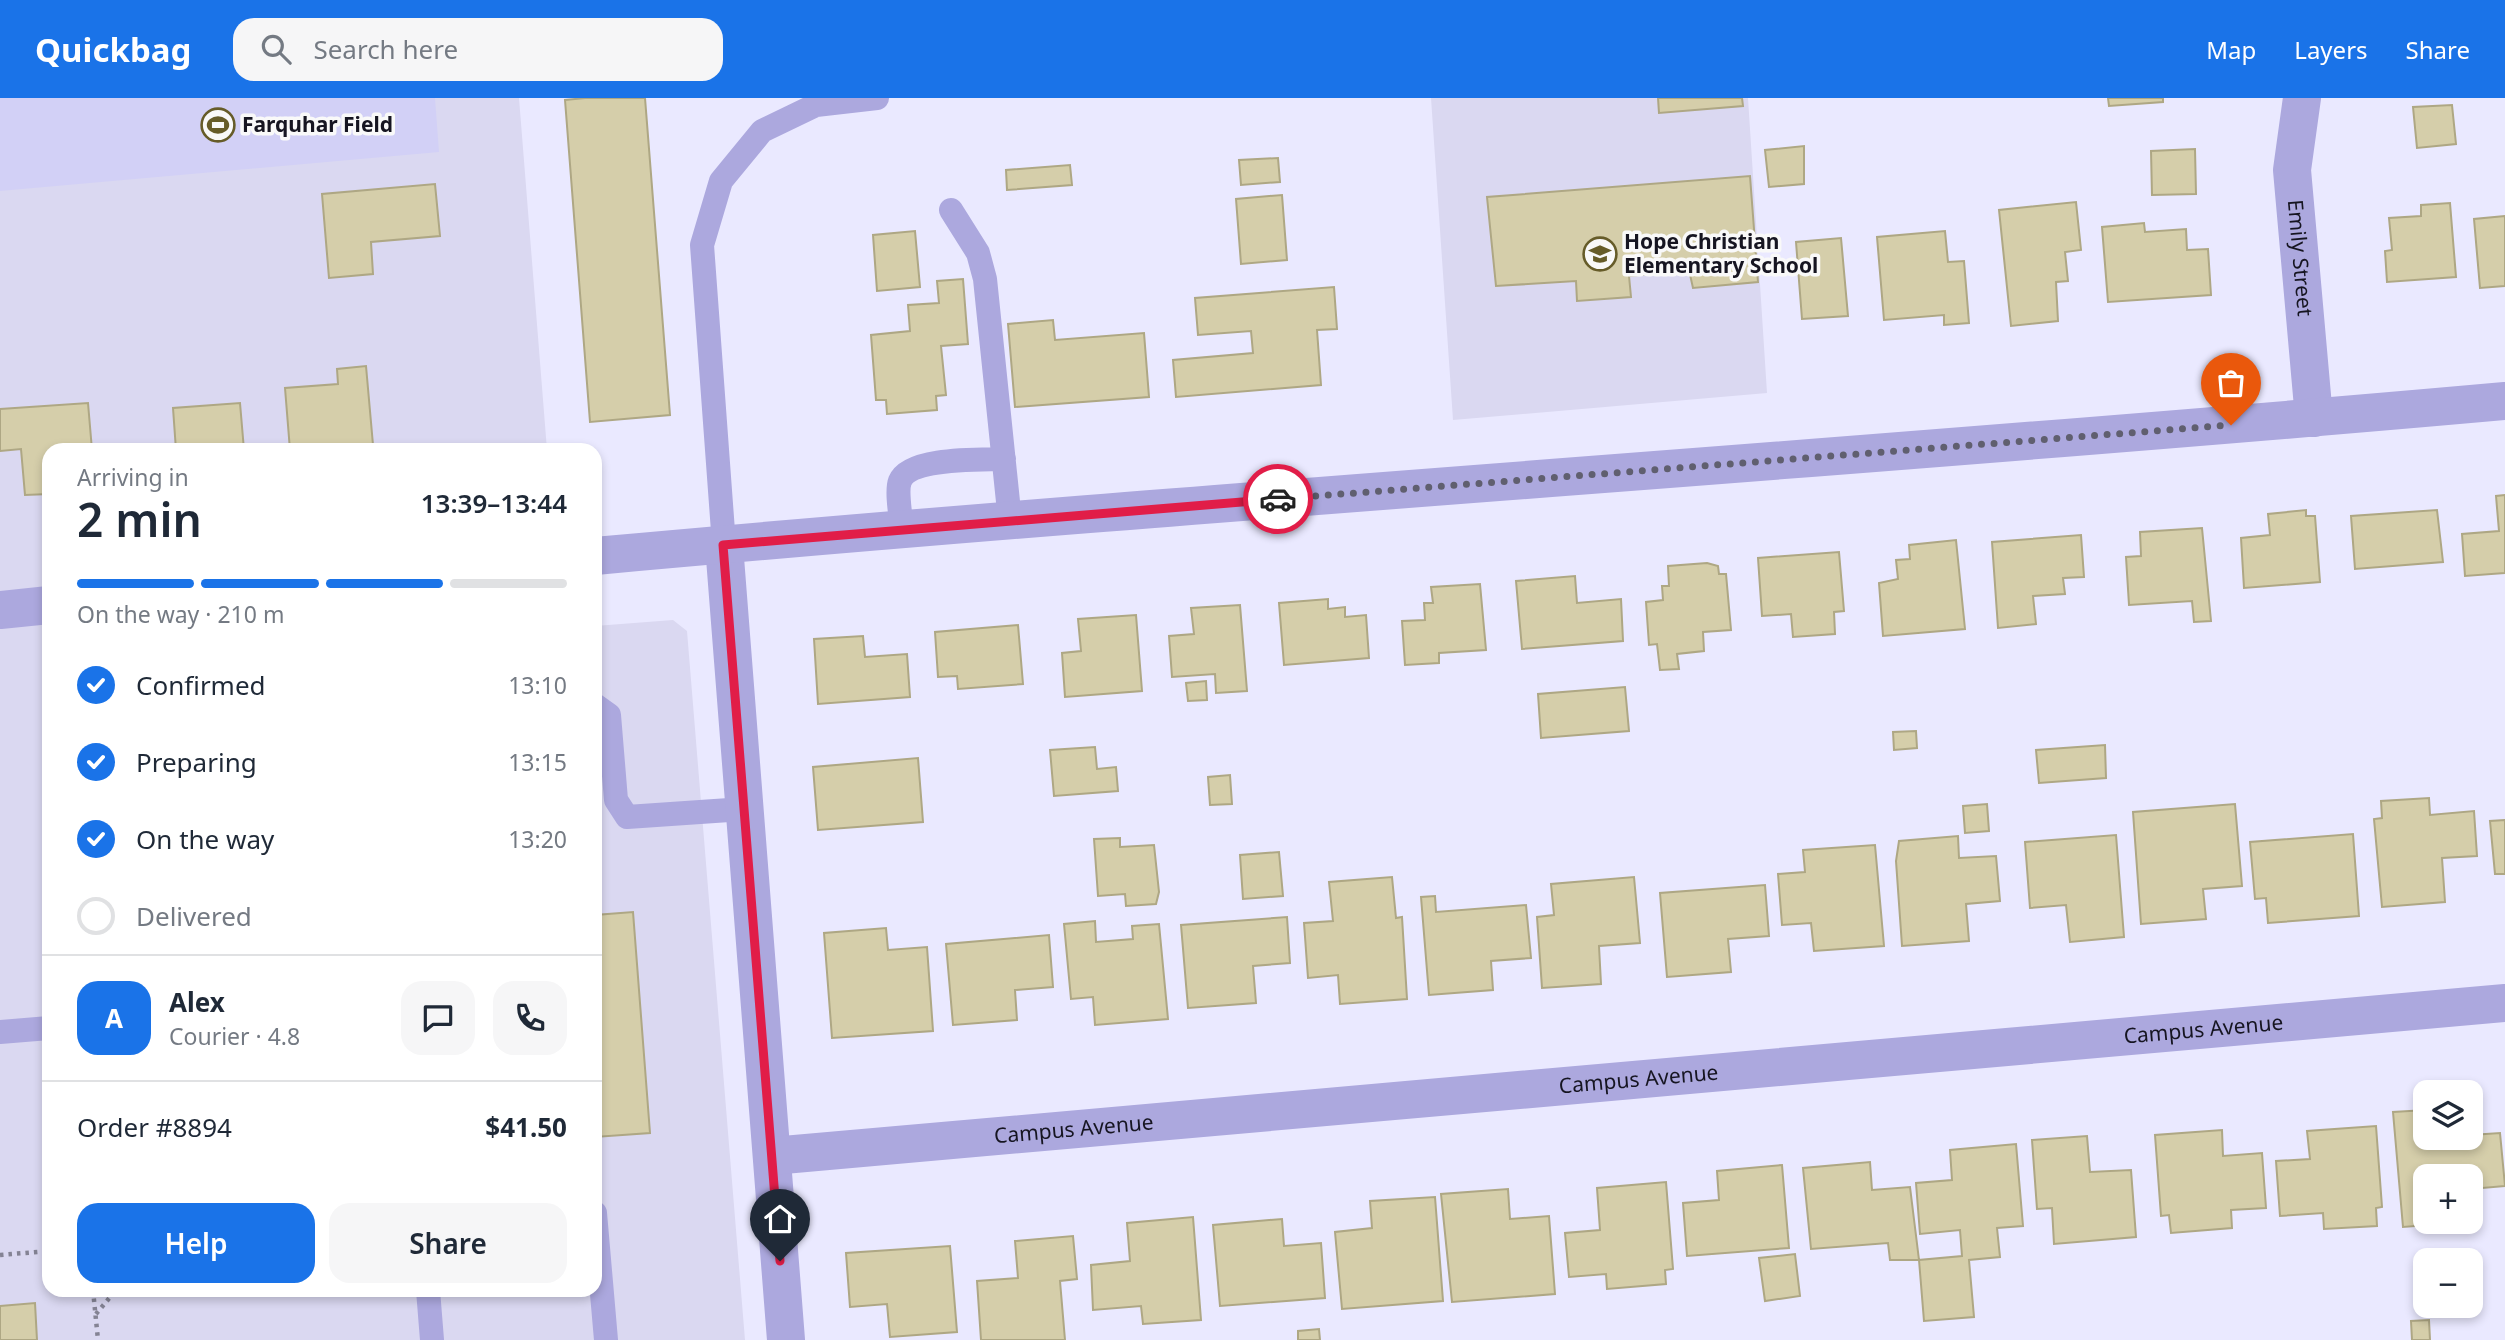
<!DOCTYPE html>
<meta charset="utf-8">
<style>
:root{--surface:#fff;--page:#f6f6f7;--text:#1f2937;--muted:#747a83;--line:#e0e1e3;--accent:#1a73e8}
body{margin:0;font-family:"Noto Sans",sans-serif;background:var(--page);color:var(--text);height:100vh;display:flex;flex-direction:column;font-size:26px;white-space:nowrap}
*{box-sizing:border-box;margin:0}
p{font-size:23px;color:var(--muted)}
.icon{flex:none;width:38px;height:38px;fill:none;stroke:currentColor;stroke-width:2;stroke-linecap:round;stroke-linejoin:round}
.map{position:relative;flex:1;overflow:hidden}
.details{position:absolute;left:42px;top:345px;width:560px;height:854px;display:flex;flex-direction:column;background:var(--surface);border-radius:21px;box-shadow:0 4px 10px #0003}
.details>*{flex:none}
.buttons{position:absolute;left:2413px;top:982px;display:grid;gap:14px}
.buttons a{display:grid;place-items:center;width:70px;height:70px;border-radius:14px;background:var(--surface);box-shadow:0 4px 10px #0003;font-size:35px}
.pin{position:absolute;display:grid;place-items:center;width:60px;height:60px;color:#fff;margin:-72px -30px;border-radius:50% 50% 50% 0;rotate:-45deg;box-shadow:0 0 7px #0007}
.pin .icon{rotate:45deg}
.courier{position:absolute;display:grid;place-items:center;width:70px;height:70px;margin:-35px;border:5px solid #e11d48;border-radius:50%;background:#fff;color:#222;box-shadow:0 2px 9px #0007}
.summary em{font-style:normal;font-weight:600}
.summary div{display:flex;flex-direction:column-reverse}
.summary{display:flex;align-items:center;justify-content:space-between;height:119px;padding:0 35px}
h1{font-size:46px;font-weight:600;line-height:52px}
.bar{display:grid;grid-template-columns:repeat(4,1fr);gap:10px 7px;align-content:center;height:84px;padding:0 35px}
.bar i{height:9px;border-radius:5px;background:var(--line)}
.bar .selected{background:var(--accent)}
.bar p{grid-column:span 4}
.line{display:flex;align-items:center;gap:18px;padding:0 35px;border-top:2px solid var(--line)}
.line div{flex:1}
.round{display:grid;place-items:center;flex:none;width:74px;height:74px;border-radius:21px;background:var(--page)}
ol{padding:0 35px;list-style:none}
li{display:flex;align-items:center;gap:21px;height:77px}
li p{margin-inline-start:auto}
li .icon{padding:7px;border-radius:50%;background:var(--accent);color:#fff;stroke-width:4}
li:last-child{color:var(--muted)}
li i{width:38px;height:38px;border:4px solid var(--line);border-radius:50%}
.action{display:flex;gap:14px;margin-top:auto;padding:14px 35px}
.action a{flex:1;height:80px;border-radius:21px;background:var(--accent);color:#fff;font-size:28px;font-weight:600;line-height:80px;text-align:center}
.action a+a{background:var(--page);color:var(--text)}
header{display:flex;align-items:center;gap:42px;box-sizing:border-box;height:98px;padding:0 35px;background:var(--accent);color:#fff}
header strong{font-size:33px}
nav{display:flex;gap:38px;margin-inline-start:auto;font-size:24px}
.search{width:490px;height:63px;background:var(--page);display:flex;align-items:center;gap:18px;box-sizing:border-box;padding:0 24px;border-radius:21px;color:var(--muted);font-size:26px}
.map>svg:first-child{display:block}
.built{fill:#dad8f1}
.green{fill:#d2d0f6}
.building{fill:#d5ceaa;stroke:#aea784;stroke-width:2}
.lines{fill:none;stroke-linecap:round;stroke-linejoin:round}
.path{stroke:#848394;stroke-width:4.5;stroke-dasharray:3.5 5;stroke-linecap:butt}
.lane{stroke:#aca8de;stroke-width:24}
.street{stroke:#aca8de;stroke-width:38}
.done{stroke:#605f6f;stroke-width:7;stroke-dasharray:0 12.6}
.route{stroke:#e11d48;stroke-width:9}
.labels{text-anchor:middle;stroke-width:7;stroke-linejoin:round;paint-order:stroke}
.poi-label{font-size:21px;font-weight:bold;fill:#161521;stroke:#f9f9f9;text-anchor:start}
.street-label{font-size:21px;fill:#161521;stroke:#f9f9f9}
</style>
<header>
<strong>Quickbag</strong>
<div class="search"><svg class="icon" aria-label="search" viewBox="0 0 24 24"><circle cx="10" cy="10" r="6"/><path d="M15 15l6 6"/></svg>Search here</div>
<nav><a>Map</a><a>Layers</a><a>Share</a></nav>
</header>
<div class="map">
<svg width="2505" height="1242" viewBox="0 0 2505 1242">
<rect width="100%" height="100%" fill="#eae9ff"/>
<path class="built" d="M0,0H519L547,352H49V1192H595V528L673,522L687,533L745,1242H0Z
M1431,0H1748L1767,295L1453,322Z"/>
<path class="green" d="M0,0H435L439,54L0,93Z"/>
<path class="building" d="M585,0H645L670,317L590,324L565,2Z
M1658,0H1742L1743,8L1659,15Z
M2108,0H2163V4L2109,8Z
M2452,7L2456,46L2417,50L2413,9Z
M1804,48V86L1769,89L1765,52Z
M2195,51L2196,96L2152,97L2151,53Z
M1278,60L1280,84L1241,87L1239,62Z
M1070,67L1072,87L1007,92L1006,72Z
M1750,78L1758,184L1693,190L1689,172L1629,178L1631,199L1577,203L1576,183L1496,188L1487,99Z
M435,86L440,138L371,144L373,176L329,180L322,96Z
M1282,97L1287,162L1241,166L1236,101Z
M2076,104L2081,152L2065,154L2068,183L2056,184L2058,223L2011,228L1999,112Z
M2450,105L2456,179L2387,184L2385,153L2392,152L2389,120L2421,118V107Z
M2505,118V188L2480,190L2474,121Z
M2144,125L2145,134L2186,131L2187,152L2208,151L2211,197L2108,204L2102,129Z
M915,133L920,189L877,193L873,137Z
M1945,133L1948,164L1964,163L1969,225L1944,227V217L1884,222L1877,139Z
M1841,140L1848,218L1802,221L1796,144Z
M963,181L968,246L941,248L946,297L936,298L937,312L887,316L886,302H876L871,237L910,233L908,207L939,205L937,183Z
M1334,189L1337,231L1317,232L1321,287L1176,299L1173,262L1253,255L1251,233L1198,237L1195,200Z
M1053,222L1055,242L1144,235L1149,299L1015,309L1008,226Z
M366,268L373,347L334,352H290L285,290L338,286L337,271Z
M88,305L92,352H49V396L25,397L21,351L0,353V311Z
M240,305L244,352H176L173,310Z
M2505,397V475L2465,478L2462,436L2499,433L2496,398Z
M2306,412V418H2315L2320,484L2244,490L2241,440L2270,437L2268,416Z
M2437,412L2443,464L2355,471L2351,418Z
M2202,430L2211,523L2194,524L2192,503L2129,507L2126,459L2141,458L2140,434Z
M2081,437L2084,479L2063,480L2065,496L2033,498L2036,526L1998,530L1992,444Z
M1956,442L1965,531L1883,538L1879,485L1898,481L1896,462L1910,461L1909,447Z
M1839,454L1844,513L1834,514L1835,536L1793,539L1791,516L1762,518L1758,460Z
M1707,465L1718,468L1719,476H1726L1731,532L1703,534L1704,553L1677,556L1679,571L1660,572L1657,546L1649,547L1646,504L1663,502L1662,488H1669L1668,468Z
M1575,478L1577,505L1621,501L1623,543L1522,551L1516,483Z
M1480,486L1486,552L1439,555V565L1405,567L1402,523L1425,522L1424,505H1433L1431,489Z
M1328,501V511L1345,509V519L1366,517L1369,560L1284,567L1279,505Z
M1240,507L1247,593L1216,595L1215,576L1172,579L1169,538L1194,536L1191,510Z
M1136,517L1142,593L1065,599L1062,555L1081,553L1078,521Z
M1018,527L1023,586L958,591L957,578L938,579L935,534Z
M863,538L865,559L907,556L910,599L818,606L814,541Z
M1206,583L1207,602L1188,603L1186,585Z
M1625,589L1629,633L1541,640L1538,596Z
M1916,633L1917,650L1894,652L1893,634Z
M2105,647L2106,680L2039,685L2036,652Z
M1095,649L1097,671L1116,669L1118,693L1054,698L1050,652Z
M918,660L923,724L818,732L813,669Z
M1230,677L1232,706L1210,707L1208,679Z
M2429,700L2430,717L2474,713L2477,758L2442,760L2445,804L2382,809L2374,721L2382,720L2381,703Z
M1987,706L1989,733L1965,735L1963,708Z
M2235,706L2242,788L2203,791L2206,821L2141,826L2133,714Z
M2505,722V776H2495L2490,723Z
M2353,736L2359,818L2268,825L2266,800L2255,801L2250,744Z
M2116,737L2124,839L2070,844L2066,807L2030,810L2025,744Z
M1958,738L1959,760L1996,758L2000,803L1966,806L1969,843L1902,848L1896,763L1899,743Z
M1120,740V749L1154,747L1159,794L1156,806L1126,808L1125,796L1098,798L1094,741Z
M1875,747L1884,848L1814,853L1811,825L1782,827L1778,776L1805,774L1803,752Z
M1279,754L1283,798L1243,801L1240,757Z
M1392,779L1396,820L1402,819L1407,901L1340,906L1338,877L1308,880L1304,825L1333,823L1329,784Z
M1634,779L1640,845L1599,848L1601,886L1542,890L1537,819L1554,817L1551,786Z
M1765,787L1769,838L1728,841L1731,874L1667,879L1660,795Z
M1435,798L1436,814L1526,807L1531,860L1491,863L1493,892L1429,897L1421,799Z
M633,814L650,1035L595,1039V817Z
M1287,819L1290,865L1253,868L1256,905L1188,910L1181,827Z
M1095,823L1096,844L1133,841L1132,828L1159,826L1168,921L1095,927L1093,899L1071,901L1064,826Z
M886,830L888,852L927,849L933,933L832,940L824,835Z
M1049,837L1053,889L1015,892L1017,922L953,927L946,846Z
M2426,1012V1040H2471V1037L2500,1035L2505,1088L2471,1091V1078H2426V1124H2469L2403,1129L2393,1014Z
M2376,1028L2382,1109L2376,1110L2377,1128L2324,1131L2323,1115L2280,1118L2276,1063L2310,1061L2307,1033Z
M2222,1032L2223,1058L2262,1055L2266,1110L2231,1112L2232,1130L2171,1135L2169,1117L2161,1118L2155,1037Z
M2087,1038L2090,1074L2131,1072L2136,1139L2054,1146L2052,1110L2037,1111L2032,1042Z
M2016,1046L2023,1128L1997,1130L2000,1159L1969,1162L1974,1219L1924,1223L1919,1162L1962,1158L1960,1132L1920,1136L1916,1085L1952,1082L1950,1052Z
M1870,1064L1872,1092L1910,1089L1919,1162H1890L1888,1145L1811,1151L1803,1070Z
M1782,1067L1789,1150L1687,1158L1683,1105L1719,1102L1717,1073Z
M1666,1084L1673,1171L1665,1172L1666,1186L1607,1191L1606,1176L1569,1179L1565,1135L1600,1132L1597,1090Z
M1508,1091L1510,1121L1549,1118L1555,1196L1452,1204L1441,1096Z
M1435,1099L1443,1203L1342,1211L1335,1134L1372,1130L1370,1103Z
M1193,1119L1201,1222L1143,1226L1141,1208L1093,1212L1091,1167L1130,1163L1127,1125Z
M1282,1121L1284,1148L1321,1145L1325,1200L1220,1208L1213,1127Z
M1073,1138L1077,1181L1060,1183L1065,1242H981L977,1183L1018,1180L1015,1143Z
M950,1148L957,1234L890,1239L887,1206L850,1209L846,1155Z
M1795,1156L1800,1198L1765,1203L1759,1160Z
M35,1205L37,1242H0V1208Z
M2429,1222L2430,1242H2412L2411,1223Z
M1319,1231L1320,1242H1298V1233Z"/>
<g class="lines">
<path class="path" d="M0,1157L49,1153
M93,1192L98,1242
M96,1216L116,1192"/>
<path class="lane" d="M951,112L978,155L985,181L1010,423
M902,432C901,420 896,393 900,383C910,359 981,362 1004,361
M724,447L702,147L721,83L762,33L816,7L877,0
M595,607L609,617L616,702L627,719L744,711
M0,934L49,930
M595,1115L606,1242
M428,1192L432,1242"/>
<g class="street">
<path id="s1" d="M2302,0L2292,72L2314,320"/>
<path d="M724,447L786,1242"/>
<path d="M595,458C1231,400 1869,360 2505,303"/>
<path d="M0,512L49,507"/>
<path id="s2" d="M772,1058L2505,905"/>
</g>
</g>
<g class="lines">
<path class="done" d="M1278,401L2231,327"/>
<path class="route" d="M780,1163L723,447L1278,401"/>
</g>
<defs>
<symbol id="stadium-ring" viewBox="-11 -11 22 22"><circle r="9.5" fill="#f9f9f9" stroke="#665c29" stroke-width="1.5"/><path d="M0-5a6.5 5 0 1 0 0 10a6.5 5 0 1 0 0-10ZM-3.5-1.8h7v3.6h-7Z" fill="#665c29"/></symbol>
<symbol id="school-ring" viewBox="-11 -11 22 22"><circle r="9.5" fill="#f9f9f9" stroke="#665c29" stroke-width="1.5"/><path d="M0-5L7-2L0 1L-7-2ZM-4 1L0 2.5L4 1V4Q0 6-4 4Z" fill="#665c29"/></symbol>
</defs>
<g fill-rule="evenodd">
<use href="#stadium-ring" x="199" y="8" width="38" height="38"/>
<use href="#school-ring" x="1581" y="137" width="38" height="38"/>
</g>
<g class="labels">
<g class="poi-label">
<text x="242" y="34">Farquhar Field</text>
<text x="1624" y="151">Hope Christian<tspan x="1624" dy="24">Elementary School</tspan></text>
</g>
<g class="street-label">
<text dy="7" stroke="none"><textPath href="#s1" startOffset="161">Emily Street</textPath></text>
<text dy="7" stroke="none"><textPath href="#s2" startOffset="1437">Campus Avenue</textPath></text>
<text dy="7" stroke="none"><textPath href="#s2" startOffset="870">Campus Avenue</textPath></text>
<text dy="7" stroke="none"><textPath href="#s2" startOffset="303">Campus Avenue</textPath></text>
</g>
</g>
</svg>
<div class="buttons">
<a><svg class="icon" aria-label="layers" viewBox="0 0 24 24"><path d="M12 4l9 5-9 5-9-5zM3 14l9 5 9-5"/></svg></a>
<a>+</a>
<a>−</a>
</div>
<div class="pin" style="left:2231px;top:327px;background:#ea580c"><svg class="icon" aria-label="bag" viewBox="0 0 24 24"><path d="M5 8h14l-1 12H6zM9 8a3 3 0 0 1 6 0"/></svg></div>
<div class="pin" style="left:780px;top:1163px;background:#1f2937"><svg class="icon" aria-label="home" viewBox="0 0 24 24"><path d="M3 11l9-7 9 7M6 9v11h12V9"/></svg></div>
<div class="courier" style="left:1278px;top:401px"><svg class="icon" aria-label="car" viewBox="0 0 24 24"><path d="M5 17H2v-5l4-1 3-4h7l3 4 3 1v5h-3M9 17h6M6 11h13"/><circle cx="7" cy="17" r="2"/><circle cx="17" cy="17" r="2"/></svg></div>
<section class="details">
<div class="summary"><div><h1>2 min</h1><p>Arriving in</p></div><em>13:39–13:44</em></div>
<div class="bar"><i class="selected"></i><i class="selected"></i><i class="selected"></i><i></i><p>On the way · 210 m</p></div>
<ol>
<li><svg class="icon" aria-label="check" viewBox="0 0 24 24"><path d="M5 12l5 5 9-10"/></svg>Confirmed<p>13:10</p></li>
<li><svg class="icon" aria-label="check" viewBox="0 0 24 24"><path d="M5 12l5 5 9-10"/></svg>Preparing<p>13:15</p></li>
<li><svg class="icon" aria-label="check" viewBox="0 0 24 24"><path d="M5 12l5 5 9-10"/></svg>On the way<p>13:20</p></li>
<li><i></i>Delivered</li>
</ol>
<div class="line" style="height:126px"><b class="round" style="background:var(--accent);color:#fff">A</b><div><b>Alex</b><p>Courier · 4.8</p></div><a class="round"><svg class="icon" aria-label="chat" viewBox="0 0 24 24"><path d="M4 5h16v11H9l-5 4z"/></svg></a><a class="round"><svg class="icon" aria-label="phone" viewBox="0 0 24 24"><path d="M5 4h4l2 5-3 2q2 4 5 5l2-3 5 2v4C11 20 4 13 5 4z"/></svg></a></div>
<div class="line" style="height:91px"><div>Order #8894</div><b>$41.50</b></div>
<div class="action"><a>Help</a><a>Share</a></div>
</section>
</div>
